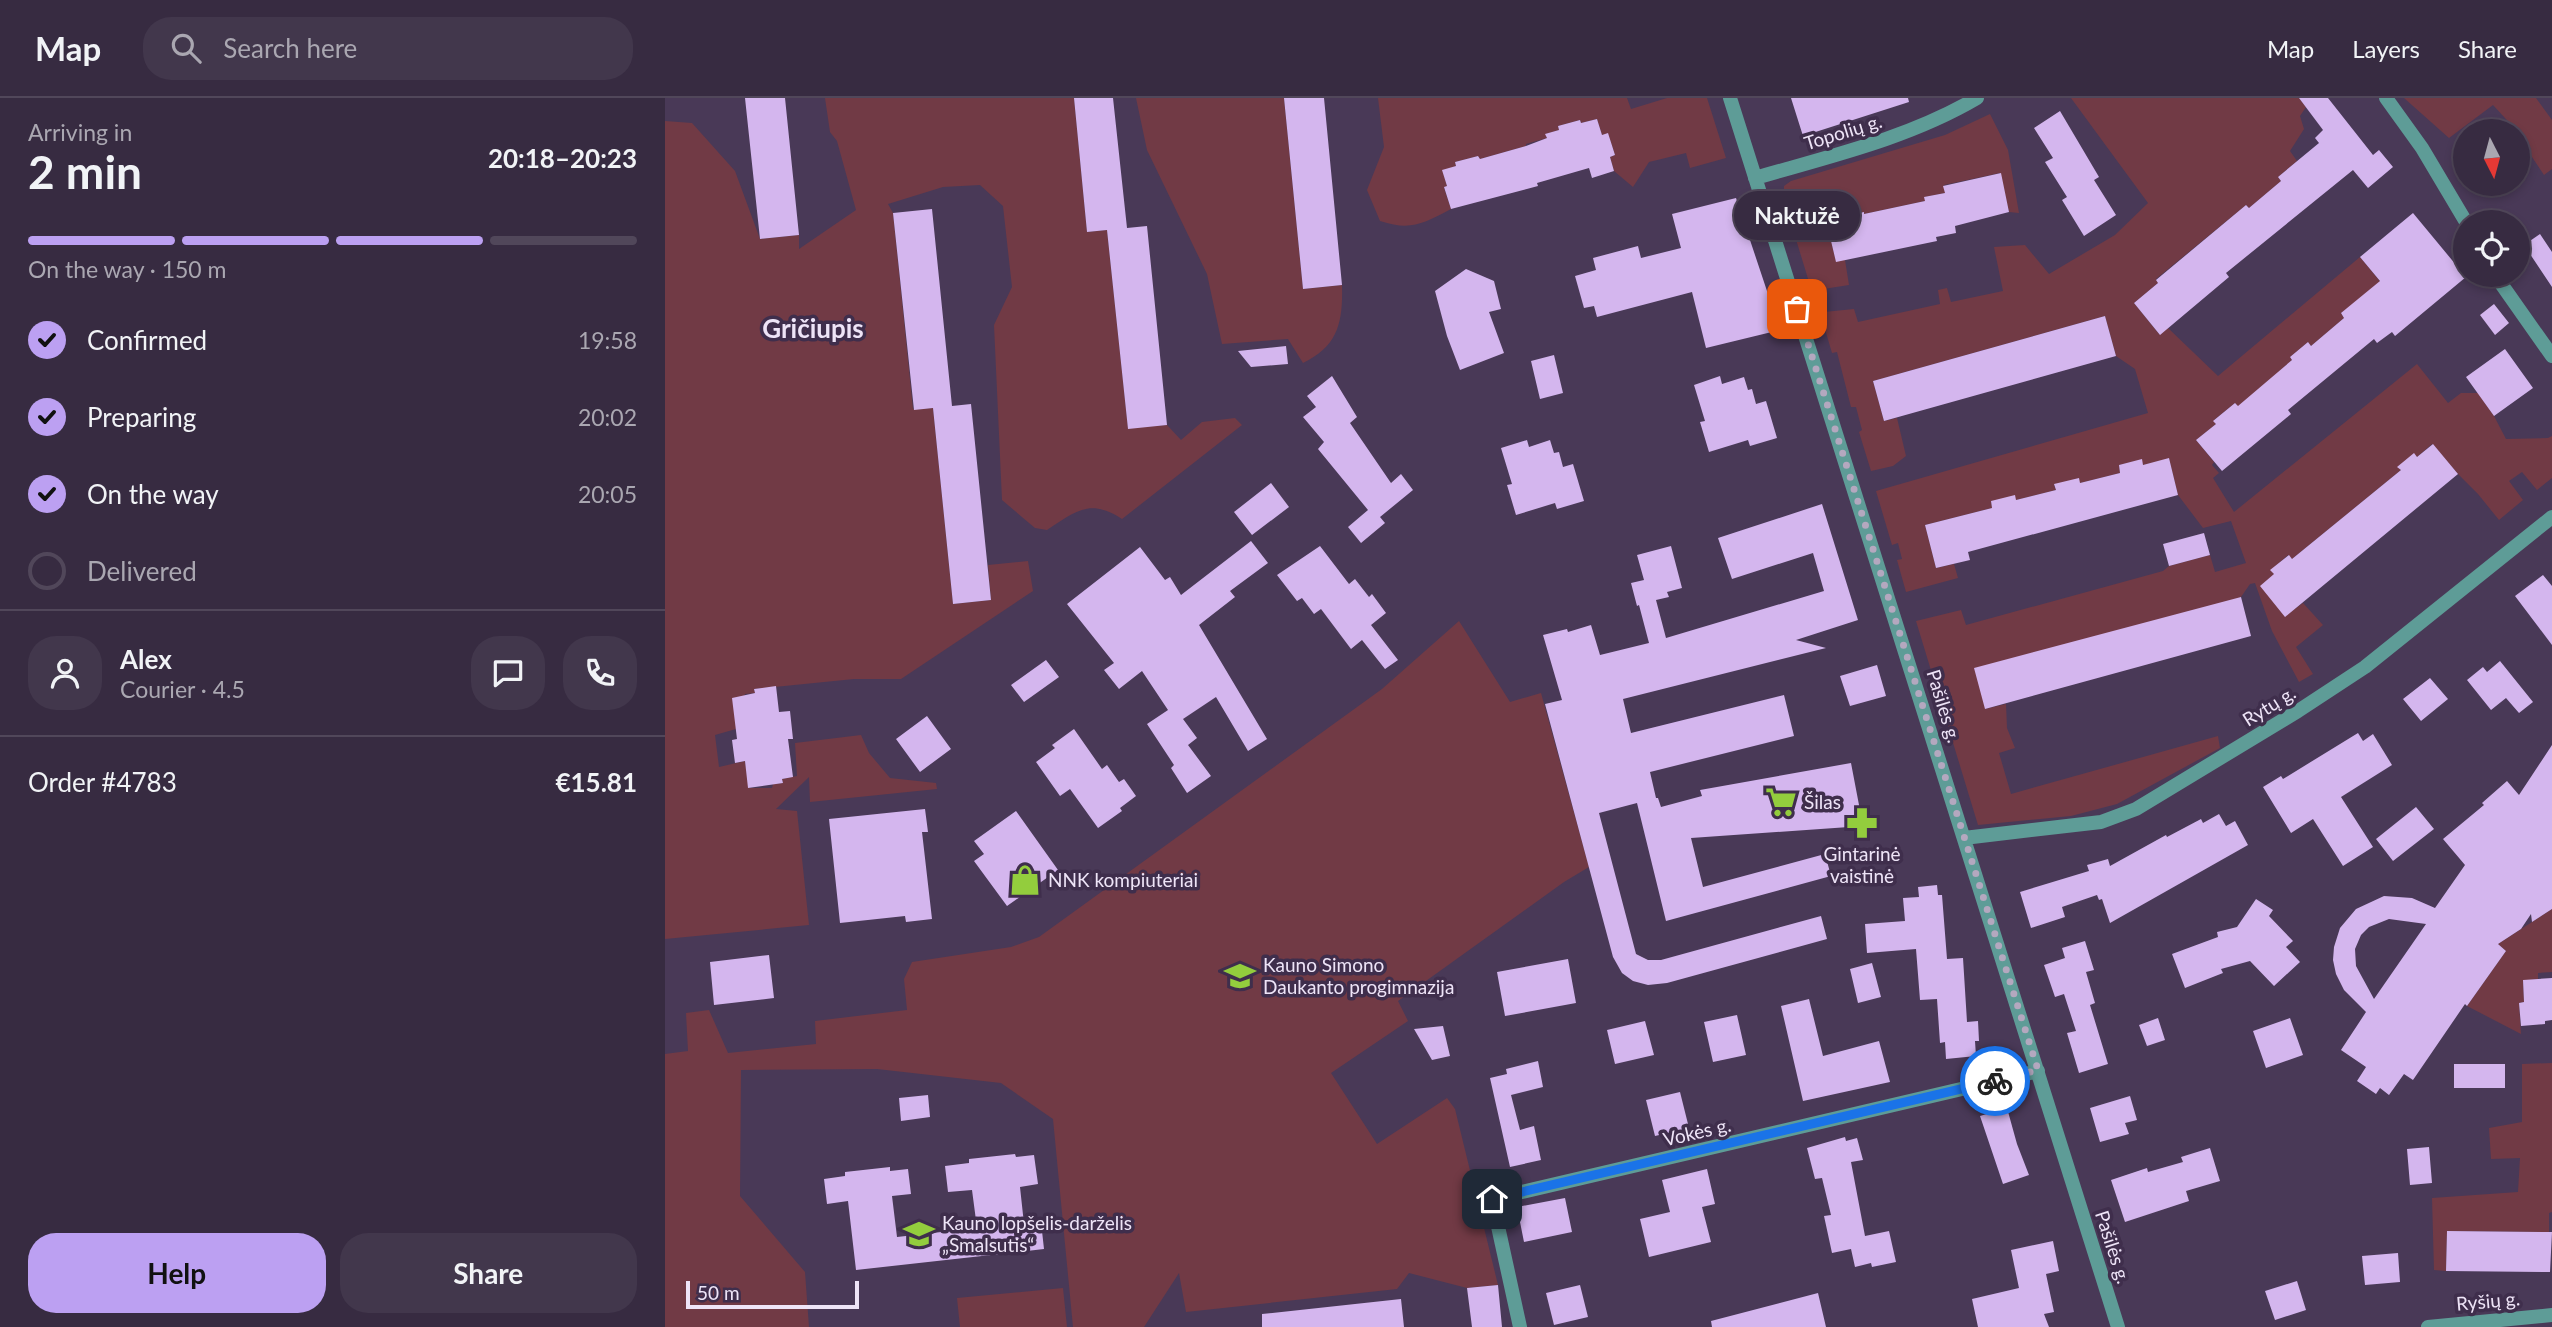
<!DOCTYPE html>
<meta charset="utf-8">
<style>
:root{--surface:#372b41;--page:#42374c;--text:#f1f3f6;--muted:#aaa7b1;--line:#51475a;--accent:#bca0f2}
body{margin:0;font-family:Lato,sans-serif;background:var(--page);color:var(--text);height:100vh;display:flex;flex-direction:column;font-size:26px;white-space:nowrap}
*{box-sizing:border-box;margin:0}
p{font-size:23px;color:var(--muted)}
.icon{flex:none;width:38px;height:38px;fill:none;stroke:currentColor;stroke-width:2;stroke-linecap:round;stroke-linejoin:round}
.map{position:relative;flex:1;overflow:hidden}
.sheet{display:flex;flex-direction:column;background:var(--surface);width:665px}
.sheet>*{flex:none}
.needle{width:46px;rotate:174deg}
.buttons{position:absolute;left:1788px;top:21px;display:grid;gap:14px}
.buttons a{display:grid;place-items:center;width:77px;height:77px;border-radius:50%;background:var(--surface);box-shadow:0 4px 10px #0003,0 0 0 2px var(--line);font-size:35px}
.scale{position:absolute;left:21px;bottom:18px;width:173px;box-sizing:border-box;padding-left:7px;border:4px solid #eee4f7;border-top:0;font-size:19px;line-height:24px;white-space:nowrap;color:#eee4f7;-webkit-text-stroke:5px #3f2e4c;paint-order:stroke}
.pin{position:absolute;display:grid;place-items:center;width:60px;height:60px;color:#fff;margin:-30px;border-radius:14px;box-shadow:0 4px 10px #0006}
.courier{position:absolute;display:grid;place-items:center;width:70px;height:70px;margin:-35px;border:5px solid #1a73e8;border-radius:50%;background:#fff;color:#222;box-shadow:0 2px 9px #0007}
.bubble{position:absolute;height:49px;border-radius:24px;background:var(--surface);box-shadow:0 4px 10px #0003,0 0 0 2px var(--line);font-size:23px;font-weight:700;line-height:49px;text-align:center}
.overview em{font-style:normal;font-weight:700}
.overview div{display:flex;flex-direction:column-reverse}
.overview{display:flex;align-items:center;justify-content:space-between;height:119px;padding:0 28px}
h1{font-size:46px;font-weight:700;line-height:52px}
.bar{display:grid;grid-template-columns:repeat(4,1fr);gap:10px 7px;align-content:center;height:84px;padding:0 28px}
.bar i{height:9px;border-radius:5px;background:var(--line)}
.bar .selected{background:var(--accent)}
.bar p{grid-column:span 4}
.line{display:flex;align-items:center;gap:18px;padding:0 28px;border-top:2px solid var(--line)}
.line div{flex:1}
.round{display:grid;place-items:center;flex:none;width:74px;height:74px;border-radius:28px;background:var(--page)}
ol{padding:0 28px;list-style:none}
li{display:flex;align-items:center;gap:21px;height:77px}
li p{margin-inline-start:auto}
li .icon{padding:7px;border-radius:50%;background:var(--accent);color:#111;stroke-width:4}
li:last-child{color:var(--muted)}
li i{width:38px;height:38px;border:4px solid var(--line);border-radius:50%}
.button{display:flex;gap:14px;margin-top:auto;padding:14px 28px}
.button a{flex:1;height:80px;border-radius:28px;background:var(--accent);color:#111;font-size:28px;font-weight:700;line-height:80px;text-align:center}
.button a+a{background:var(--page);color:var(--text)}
header{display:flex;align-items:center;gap:42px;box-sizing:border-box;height:98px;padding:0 35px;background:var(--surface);border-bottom:2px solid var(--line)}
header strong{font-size:33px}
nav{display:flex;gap:38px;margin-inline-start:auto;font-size:24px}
.search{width:490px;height:63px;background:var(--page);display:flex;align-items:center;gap:18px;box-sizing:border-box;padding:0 24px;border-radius:28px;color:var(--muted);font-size:26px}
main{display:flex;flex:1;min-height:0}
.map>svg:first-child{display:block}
.green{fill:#713a45}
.building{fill:#d4b6ee;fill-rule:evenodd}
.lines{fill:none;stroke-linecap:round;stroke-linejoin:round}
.street{stroke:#5e9c97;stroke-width:14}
.done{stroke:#b4a8bf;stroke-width:7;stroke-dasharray:0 12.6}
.route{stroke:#1a73e8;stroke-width:9}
.labels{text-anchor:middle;stroke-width:7;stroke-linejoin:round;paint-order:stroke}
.street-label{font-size:19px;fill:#eee4f7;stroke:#3f2e4c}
.poi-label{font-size:19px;fill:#eee4f7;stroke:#3f2e4c;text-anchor:start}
.district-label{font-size:26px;font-weight:bold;fill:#eee4f7;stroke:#3f2e4c}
</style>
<header>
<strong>Map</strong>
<div class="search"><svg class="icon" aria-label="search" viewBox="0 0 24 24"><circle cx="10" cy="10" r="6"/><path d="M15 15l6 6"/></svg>Search here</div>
<nav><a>Map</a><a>Layers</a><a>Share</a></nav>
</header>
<main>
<section class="sheet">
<div class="overview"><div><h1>2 min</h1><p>Arriving in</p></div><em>20:18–20:23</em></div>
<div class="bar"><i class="selected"></i><i class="selected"></i><i class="selected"></i><i></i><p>On the way · 150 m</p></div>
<ol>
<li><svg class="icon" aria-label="check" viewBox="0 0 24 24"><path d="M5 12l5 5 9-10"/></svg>Confirmed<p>19:58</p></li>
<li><svg class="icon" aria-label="check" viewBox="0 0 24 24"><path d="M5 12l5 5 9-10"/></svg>Preparing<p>20:02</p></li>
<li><svg class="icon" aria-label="check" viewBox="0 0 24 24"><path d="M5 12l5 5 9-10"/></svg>On the way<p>20:05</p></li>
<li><i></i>Delivered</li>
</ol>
<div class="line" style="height:126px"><a class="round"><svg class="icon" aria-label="person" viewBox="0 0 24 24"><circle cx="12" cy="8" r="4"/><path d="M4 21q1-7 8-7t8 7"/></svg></a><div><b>Alex</b><p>Courier · 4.5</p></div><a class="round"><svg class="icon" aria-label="chat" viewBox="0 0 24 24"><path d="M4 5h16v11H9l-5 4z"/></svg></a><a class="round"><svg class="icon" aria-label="phone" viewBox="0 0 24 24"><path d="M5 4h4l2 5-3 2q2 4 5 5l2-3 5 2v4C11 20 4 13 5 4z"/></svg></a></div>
<div class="line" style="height:91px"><div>Order #4783</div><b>€15.81</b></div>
<div class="button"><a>Help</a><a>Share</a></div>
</section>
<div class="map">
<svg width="1887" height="1229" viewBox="0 0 1887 1229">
<rect width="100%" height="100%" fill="#493957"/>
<path class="green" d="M160,0H409L422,134L442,132L463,330L502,327L516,342L537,324L570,320L577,327L457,421C425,400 411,413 382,432L370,430L337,402L329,227L347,189L338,108L315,87L278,89L223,106L228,115L248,311L268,310L288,506L326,502L323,467L363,463L368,493L236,581H189L89,591L90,595L80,596L71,631L50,637L54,669L80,663L84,690H107L108,686L118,685L117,681L132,678L130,645L196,637L204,655L225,680L271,685L272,691L145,704L144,679L111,711L132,713L144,827L0,841V23L27,25L70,73L95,141L134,137V151L191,112L172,43L165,34Z
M471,0H619L638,191L677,187C678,225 673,248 638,265L623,241L557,246L542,176L482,52Z
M713,0H962L966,11L1002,0H1042L1061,60L1025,70L1021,55L984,64L968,89L949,73L945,59L950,57L943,36L937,37L932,21L916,25L915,22L893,28L894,32L881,36L882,40L861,46V48L815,61L813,58L790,64L791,68L778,73L782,88L779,90L786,111C757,126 746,133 715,123L702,92L719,49Z
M1406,0H1634L1641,9L1635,18L1639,31L1625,53L1632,63L1613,79L1616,83L1584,110L1581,107L1491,181L1493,185L1469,205L1494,236L1503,230L1553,278L1695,159L1718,187L1676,215L1679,220L1646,248L1643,244L1625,259L1627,262L1574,310L1570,305L1549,322L1551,326L1531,342L1549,364L1547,367L1554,375L1548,380L1569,414L1752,266L1783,305L1796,295H1813L1829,318L1841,341L1883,340L1887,338V380L1872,392L1857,374L1844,383L1858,402L1834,422L1813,396L1793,376L1767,346L1752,359L1733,369L1736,372L1627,461L1623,457L1606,472L1609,476L1620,518L1638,505L1658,527L1631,549L1648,576L1634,584L1607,533L1590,485L1585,486L1576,499L1320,611L1341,606L1342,630L1350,650L1334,655L1346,696L1553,638L1555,650L1452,706L1406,718L1313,727L1251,523L1296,512L1301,527L1498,473L1504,468L1545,457L1550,474L1581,465L1566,423L1538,430L1513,397L1504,361L1478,367L1476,362L1454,367L1455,375L1415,385L1389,387L1391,392L1351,402L1326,403L1327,410L1260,427L1271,470L1289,466L1293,480L1241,494L1232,462L1237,461L1233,445L1227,447L1211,393L1483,315L1470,271L1451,258L1440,218L1208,283L1219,323L1232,320L1241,358L1228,368L1206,373L1194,334L1197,332L1191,309H1186L1172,254L1167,255L1157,221L1159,214L1189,211L1193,224L1275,206L1273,192L1282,190L1286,204L1338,193L1329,149L1360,147L1384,176L1450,137L1483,105Z
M1739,0H1871L1887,22V71L1879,77L1863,53L1862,44L1828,7L1784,40Z
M1325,16L1343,52L1354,115L1344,114L1335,75L1279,87L1280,95L1260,99V103L1199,116L1198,114L1177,119V123L1162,127L1171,163L1180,162L1184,187L1152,192L1144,184L1119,102V88L1126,83L1280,37Z
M794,523L845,604L876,595L924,769L899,784L733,903L743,923L666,975L712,1046L782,1000L790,1011L833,1187L802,1190L744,1175L732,1191L521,1214L514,1175L479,1229H408L388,1021L336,985L212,971L76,972L75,1098L140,1174L144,1229H0V956L23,953L21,915L44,912L63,955L151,946L150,923L242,912L239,881L247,864L346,849L374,839L717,591Z
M1887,811V874L1873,875V881L1858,883L1859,904L1854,905L1856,936L1802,908L1841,853L1833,846Z
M1887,965V1114L1884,1115V1134L1782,1133L1781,1173L1769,1172L1767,1100L1853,1094L1855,1060L1826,1061L1824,1030L1857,1024V966Z
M398,1190L402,1229H295L292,1200Z"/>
<path class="building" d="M80,0H120L134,137L95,141Z
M409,0H448L462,130L482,128L502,327L463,331L442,132L422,134Z
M619,0H659L677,187L638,191Z
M1126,0H1243L1244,4L1138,38Z
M1634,0H1663L1708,57L1714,52L1728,69L1703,90L1688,72L1561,175L1564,179L1495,237L1469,205L1493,185L1491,182L1581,107L1584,110L1616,83L1613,79L1654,45L1650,40L1658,32Z
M1395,13L1434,79L1429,82L1451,117L1419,138L1397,102L1402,99L1380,64L1388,60L1369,30Z
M932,21L937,37L943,35L950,57L945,59L949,73L927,80L924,70L872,85L873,88L786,111L779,89L782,88L777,72L791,68L790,64L813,58L815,61L861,48L882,40L880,36L894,32L893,28L915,22L916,25Z
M1336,75L1344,114L1290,128L1291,135L1271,139L1272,143L1171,164L1162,126L1177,123L1176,119L1199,114V116L1260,103L1259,99L1280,95L1278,88Z
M1071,100L1115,232L1041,250L1027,194L932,219L929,208L919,210L910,178L931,172L928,160L973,148L976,160L1016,150L1007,116Z
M267,111L287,308L306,306L326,502L288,506L268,310L249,312L228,115Z
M1748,115L1801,179L1730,238L1727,234L1712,245L1709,241L1623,312L1626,316L1557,373L1531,342L1551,326L1548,323L1570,305L1573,308L1627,262L1625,259L1643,244L1646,248L1679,220L1676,215L1715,183L1695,159Z
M1875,136L1887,154V189L1859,147Z
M801,171L829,183L836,211L824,214L839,255L795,272L782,238L770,193Z
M1829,206L1844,225L1830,237L1815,217Z
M1440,218L1451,258L1219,323L1208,283Z
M621,248L623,266L586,269L573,253Z
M1840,251L1868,290L1829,318L1801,279Z
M889,257L898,295L875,301L866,263Z
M667,278L692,319L685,325L726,385L736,376L748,392L715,419L720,425L696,445L683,429L703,412L653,351L659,344L638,319L651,309L642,298Z
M1055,278L1057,286L1079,279L1083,292L1087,291L1091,306L1101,303L1112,340L1085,348L1083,342L1044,354L1035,324L1040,323L1029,287Z
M862,342L864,349L885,342L889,355L894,354L898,369L908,366L919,403L892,411L890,405L851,417L842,387L847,386L836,350Z
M1768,346L1793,376L1620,519L1595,488L1609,476L1605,472L1624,457L1627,461L1736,372L1732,369L1749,355L1752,359Z
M1504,360L1513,397L1303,454L1305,462L1271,470L1260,427L1327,410L1326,403L1350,397L1351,402L1391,392L1389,386L1414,380L1415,385L1455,375L1454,367L1477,361L1478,367Z
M606,385L624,409L587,437L569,414Z
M1157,406L1193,522L1131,542L1161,550L958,601L966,635L1119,597L1129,638L985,674L991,700H993L996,709L1037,698L1035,692L1186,665L1198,728L1026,740L1038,789L1160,756L1166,778L1001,823L972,705L934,715L971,856L983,862H996L1156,818L1162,841L1002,885L983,887L968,883L957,875L948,859L880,606L897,602L878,537L902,531L903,534L926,527L935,557L984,545L974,507L972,508L966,485L979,482L972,457L1006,448L1017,490L1002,494L1004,499L991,502L1001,540L1159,493L1148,455L1067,481L1053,440Z
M1539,435L1545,457L1504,468L1498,446Z
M586,443L603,465L565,493L570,499L534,527L602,641L583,653L551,599L518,621L532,640L523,647L546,678L522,695L506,670L509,667L482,626L503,612L477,573L454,591L439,572L449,565L402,506L475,449L500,482L505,479L516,497Z
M655,448L684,486L690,481L704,499L707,496L721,515L706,527L733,562L720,571L697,542L686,551L656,511L649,516L637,500L632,503L612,477Z
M1878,477L1887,488V547L1850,498Z
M1576,499L1586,538L1320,611L1309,570Z
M381,562L394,579L359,604L346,587Z
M1835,563L1868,604L1854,615L1841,600L1826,612L1802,582L1818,569L1822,574Z
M1212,567L1221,598L1185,608L1175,578Z
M1765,580L1783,601L1756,623L1738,601Z
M111,588L114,614L125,613L128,641H123L128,679L117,681L118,685L83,690L80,663L70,665L67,642L72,641L67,600L90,595L89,591Z
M262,618L286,651L255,674L231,641Z
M409,631L437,671L442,667L454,684L459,681L471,698L455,710L457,713L433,730L405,691L395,698L371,664L390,650L387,647Z
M1693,635L1698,643L1708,636L1727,667L1676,699L1708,749L1678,768L1648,721L1626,735L1598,689L1616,678L1618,681Z
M1887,647V811L1867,824L1866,816L1856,831L1833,846L1841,853L1802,908L1800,906L1748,982L1739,976L1724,997L1715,990L1711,996L1692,983L1701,969L1676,952L1701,914L1679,892L1671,876L1668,862L1669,849L1675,830L1691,811L1719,798L1747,800L1770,810L1800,767L1778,741L1819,707L1817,705L1842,683L1854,697ZM1724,821L1761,826L1709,901L1691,868L1690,851L1696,837L1704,829Z
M1751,709L1769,731L1728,763L1711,741Z
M260,711L263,734H257L267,821L241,824L240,818L175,825L164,721Z
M351,713L393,772L342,808L309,763L319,756L309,743Z
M1554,716L1561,728L1570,723L1583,747L1445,825L1437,801L1434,802L1432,797L1397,809L1400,819L1366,830L1355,794L1424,773L1422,767L1443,761L1445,768L1501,737L1502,739L1536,721L1538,725Z
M1272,787L1273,797H1277L1282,861L1298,860L1302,924L1313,923L1314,943H1310L1311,958L1281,961L1280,944L1275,945L1272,901L1255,902L1251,851L1202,855L1200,826L1240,823L1238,800L1254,799L1253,789Z
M1591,801L1608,812L1604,818L1628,843L1621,849L1635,864L1609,888L1585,863L1556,871L1558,875L1520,890L1507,856L1553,839L1552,834L1572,829Z
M1420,843L1429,872L1421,874L1430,905L1425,907L1443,966L1414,975L1402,935L1411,933L1399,896L1390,899L1379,867L1400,860L1397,850Z
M104,857L109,900L49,907L45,864Z
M903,861L911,905L840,918L832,874Z
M1207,865L1216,899L1193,905L1185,871Z
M1887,880V922L1880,923V926L1856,928L1854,905L1859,904L1858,882Z
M1144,901L1158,958L1214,943L1225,984L1138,1003L1116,908Z
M1072,917L1081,957L1048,964L1039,924Z
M1493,920L1500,942L1482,948L1474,927Z
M1625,920L1638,957L1601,970L1588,933Z
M980,923L989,957L950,966L942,932Z
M778,928L785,958L767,962L749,931Z
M873,963L878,989L846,997L855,1032L869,1028L876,1062L845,1069L825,980L842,976L841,971Z
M1789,966H1840V990H1789Z
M1015,994L1024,1030L990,1038L981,1002Z
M263,997L265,1019L236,1023L234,1000Z
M1465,998L1472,1022L1460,1025L1464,1036L1435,1044L1425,1010Z
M1342,1010L1352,1046L1364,1077L1338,1086L1315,1018Z
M1180,1039L1181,1043L1192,1040L1198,1062L1186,1064L1200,1138L1224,1133L1231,1164L1207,1169L1206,1165L1190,1169L1186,1151L1167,1155L1159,1118L1166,1117L1157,1080L1150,1081L1142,1050Z
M1764,1049L1767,1085L1745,1087L1742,1051Z
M1545,1050L1555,1083L1521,1093L1524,1103L1460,1124L1446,1082L1482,1070L1483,1074L1518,1064L1516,1059Z
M350,1056L351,1059L369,1057L373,1086L355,1089L359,1126L376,1124L379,1151L191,1172L183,1103L162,1106L159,1081L180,1078V1074L225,1069V1073L243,1071L246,1096L227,1098L232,1139L312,1130L307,1092L283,1094L280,1068L304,1065V1061Z
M1042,1071L1050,1106L1037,1109L1046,1144L984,1159L975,1121L1005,1114L997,1082Z
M900,1100L907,1134L859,1144L852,1109Z
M1782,1133L1887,1134L1885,1174L1781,1173Z
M1388,1143L1394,1173L1381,1176L1389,1214L1379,1216L1384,1229H1313L1307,1201L1354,1190L1346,1152Z
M1733,1155L1735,1184L1700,1187L1697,1158Z
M1632,1183L1641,1212L1610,1222L1600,1193Z
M833,1187L837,1229H807L802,1190Z
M915,1187L923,1219L889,1227L881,1195Z
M1153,1195L1161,1229H1047L1046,1223Z
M736,1201L739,1229H597V1216Z"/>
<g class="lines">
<path class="street" d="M1065,0L1453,1229
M1721,0L1757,50L1801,124
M1090,80C1166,58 1244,40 1312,0
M1830,177L1887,258
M1299,740L1436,724L1471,711L1633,613L1700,569L1887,419
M855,1229L827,1101L1373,973
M1763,1229L1887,1217"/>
</g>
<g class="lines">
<path class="done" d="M1132,211L1373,972L1330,983"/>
<path class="route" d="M827,1101L1330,983"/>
</g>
<defs>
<symbol id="supermarket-bare" viewBox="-9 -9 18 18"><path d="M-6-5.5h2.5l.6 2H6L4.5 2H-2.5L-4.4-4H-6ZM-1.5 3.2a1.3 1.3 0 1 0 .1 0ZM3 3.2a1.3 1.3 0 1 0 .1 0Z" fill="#93cd3d" stroke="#3f2e4c" stroke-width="2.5" paint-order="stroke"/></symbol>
<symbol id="pharmacy-bare" viewBox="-9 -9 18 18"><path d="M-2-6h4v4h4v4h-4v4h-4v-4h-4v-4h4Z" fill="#93cd3d" stroke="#3f2e4c" stroke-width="2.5" paint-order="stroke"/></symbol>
<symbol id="shop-bare" viewBox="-9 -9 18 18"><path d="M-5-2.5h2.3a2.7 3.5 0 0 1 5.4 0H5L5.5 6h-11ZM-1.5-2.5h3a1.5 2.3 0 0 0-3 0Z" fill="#93cd3d" stroke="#3f2e4c" stroke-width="2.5" paint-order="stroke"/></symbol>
<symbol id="school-bare" viewBox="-9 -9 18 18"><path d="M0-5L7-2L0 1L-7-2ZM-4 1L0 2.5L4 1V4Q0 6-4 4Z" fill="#93cd3d" stroke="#3f2e4c" stroke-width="2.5" paint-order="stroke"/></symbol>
</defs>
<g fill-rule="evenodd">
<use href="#supermarket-bare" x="1094" y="682" width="44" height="44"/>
<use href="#pharmacy-bare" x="1175" y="703" width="44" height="44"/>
<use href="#shop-bare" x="338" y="760" width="44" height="44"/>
<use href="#school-bare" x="553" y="856" width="44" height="44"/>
<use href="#school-bare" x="232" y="1114" width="44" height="44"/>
</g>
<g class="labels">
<g class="street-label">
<text transform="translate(1178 34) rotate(-17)" y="7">Topolių g.</text>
<text transform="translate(1279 608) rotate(73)" y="7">Pašilės g.</text>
<text transform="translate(1604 608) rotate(-32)" y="7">Rytų g.</text>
<text transform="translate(1032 1034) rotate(-13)" y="7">Vokės g.</text>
<text transform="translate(1448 1149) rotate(72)" y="7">Pašilės g.</text>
<text transform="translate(1823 1203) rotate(-5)" y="7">Ryšių g.</text>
</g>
<g class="poi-label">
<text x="1139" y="711">Šilas</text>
<text x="1197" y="763" text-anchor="middle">Gintarinė<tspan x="1197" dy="22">vaistinė</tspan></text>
<text x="383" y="789">NNK kompiuteriai</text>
<text x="598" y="874">Kauno Simono<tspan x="598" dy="22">Daukanto progimnazija</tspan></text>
<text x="277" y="1132">Kauno lopšelis-darželis<tspan x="277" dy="22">„Smalsutis“</tspan></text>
</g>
<g class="district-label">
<text x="148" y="240">Gričiupis</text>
</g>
</g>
</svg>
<div class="buttons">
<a><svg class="needle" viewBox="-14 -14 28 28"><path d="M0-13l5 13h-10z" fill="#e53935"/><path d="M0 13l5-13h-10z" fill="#aaa7b1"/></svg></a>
<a><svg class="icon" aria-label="locate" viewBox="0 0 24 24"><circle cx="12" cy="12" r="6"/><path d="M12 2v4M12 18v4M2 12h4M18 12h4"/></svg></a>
</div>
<div class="scale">50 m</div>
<div class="pin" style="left:1132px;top:211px;background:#ea580c"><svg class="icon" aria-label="bag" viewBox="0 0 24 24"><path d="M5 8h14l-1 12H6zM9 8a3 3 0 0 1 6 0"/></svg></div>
<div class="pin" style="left:827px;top:1101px;background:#1f2937"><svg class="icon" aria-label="home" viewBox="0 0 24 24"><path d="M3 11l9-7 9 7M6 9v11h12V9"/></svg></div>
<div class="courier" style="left:1330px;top:983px"><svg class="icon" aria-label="bike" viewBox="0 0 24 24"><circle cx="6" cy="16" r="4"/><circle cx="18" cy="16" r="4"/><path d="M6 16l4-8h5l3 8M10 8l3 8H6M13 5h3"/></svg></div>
<div class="bubble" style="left:1069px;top:93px;width:126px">Naktužė</div>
</div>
</main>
